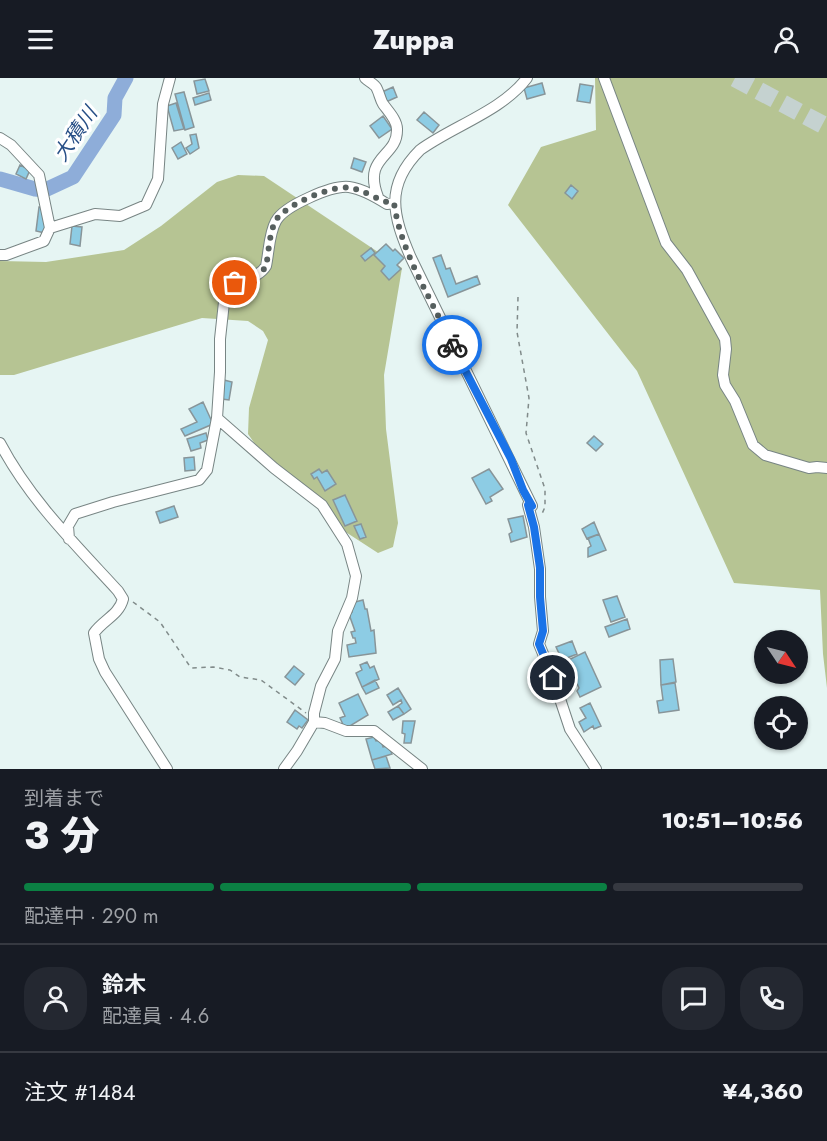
<!DOCTYPE html>
<html lang="ja">
<meta charset="utf-8">
<style>
:root{--surface:#171b24;--page:#242831;--text:#f1f3f6;--muted:#9ea1a6;--line:#363941;--accent:#0b8043}
body{margin:0;font-family:Jost,"Noto Sans JP",sans-serif;background:var(--page);color:var(--text);height:100vh;display:flex;flex-direction:column;font-size:22px;white-space:nowrap}
*{box-sizing:border-box;margin:0}
p{font-size:20px;color:var(--muted)}
.icon{flex:none;width:33px;height:33px;fill:none;stroke:currentColor;stroke-width:2;stroke-linecap:round;stroke-linejoin:round}
.map{position:relative;height:691px;overflow:hidden}
.panel{display:flex;flex-direction:column;background:var(--surface);flex:1}
.panel>*{flex:none}
.needle{width:39px;rotate:125deg}
.controls{position:absolute;left:754px;top:552px;display:grid;gap:12px}
.controls a{display:grid;place-items:center;width:54px;height:54px;border-radius:50%;background:var(--surface);box-shadow:0 2px 4px #0004;font-size:30px}
.pin{position:absolute;display:grid;place-items:center;width:51px;height:51px;color:#fff;margin:-26px;border:3px solid #fff;border-radius:50%;box-shadow:0 2px 6px #0007}
.courier{position:absolute;display:grid;place-items:center;width:60px;height:60px;margin:-30px;border:4px solid #1a73e8;border-radius:50%;background:#fff;color:#222;box-shadow:0 2px 8px #0007}
.head em{font-style:normal;font-weight:800}
.head div{display:flex;flex-direction:column-reverse}
.head{display:flex;align-items:center;justify-content:space-between;height:102px;padding:0 24px}
h1{font-size:39px;font-weight:800;line-height:45px}
.bar{display:grid;grid-template-columns:repeat(4,1fr);gap:9px 6px;align-content:center;height:72px;padding:0 24px}
.bar i{height:8px;border-radius:4px;background:var(--line)}
.bar .on{background:var(--accent)}
.bar p{grid-column:span 4}
.line{display:flex;align-items:center;gap:15px;padding:0 24px;border-top:2px solid var(--line)}
.line div{flex:1}
.round{display:grid;place-items:center;flex:none;width:63px;height:63px;border-radius:24px;background:var(--page)}
header{display:flex;justify-content:space-between;align-items:center;height:78px;padding:0 24px;background:var(--surface);font-size:27px;font-weight:800}
.map>svg:first-child{display:block}
.green{fill:#b6c493}
.lines{fill:none;stroke-linecap:round;stroke-linejoin:round}
.river{stroke:#8eadd9;stroke-width:15}
.building{fill:#8dcce4;stroke:#889599;stroke-width:1.5}
.motorway-tunnel{stroke:#c5d2d0;stroke-width:18;stroke-dasharray:18 9;stroke-linecap:butt}
.minor-casing{stroke:#788584;stroke-width:12}
.path{stroke:#818b8a;stroke-width:1.5;stroke-dasharray:4.5 4.5;stroke-linecap:butt}
.minor{stroke:#fff;stroke-width:10}
.done{stroke:#565f5e;stroke-width:6;stroke-dasharray:0 10.8}
.route{stroke:#1a73e8;stroke-width:8}
.labels{text-anchor:middle;stroke-width:6;stroke-linejoin:round;paint-order:stroke}
.water-label{font-size:20px;font-style:italic;fill:#274f86;stroke:#fff}
</style>
<header><svg class="icon" aria-label="menu" viewBox="0 0 24 24"><path d="M4 6h16M4 12h16M4 18h16"/></svg>Zuppa<svg class="icon" aria-label="person" viewBox="0 0 24 24"><circle cx="12" cy="8" r="4"/><path d="M4 21q1-7 8-7t8 7"/></svg></header>
<div class="map">
<svg width="827" height="691" viewBox="0 0 827 691">
<rect width="100%" height="100%" fill="#e6f5f3"/>
<path class="green" d="M595,0H827V610L823,576L820,512L734,505L637,293L508,127L541,69L596,52Z
M238,97L264,98L402,190L384,297L386,351L398,445L393,469L378,475L341,451L262,376L248,356L249,330L268,262L263,253L248,243L202,240L14,297H0V183L46,184L124,172L161,148L217,104Z"/>
<g class="lines">
<path class="river" d="M0,101L35,111L45,112L73,99L114,37L115,20L126,0"/>
</g>
<path class="building" d="M205,1L209,13L197,16L194,3Z
M542,5L545,16L527,21L524,10Z
M580,6L593,8L590,25L577,23Z
M393,9L397,19L386,24L382,14Z
M184,14L194,49L185,52L175,16Z
M209,15L211,22L195,27L193,20Z
M176,25L184,51L174,53L167,28Z
M424,34L439,47L433,55L417,42Z
M383,38L392,51L379,60L370,48Z
M196,56L199,70L190,76L186,70L192,66L190,57Z
M181,64L187,76L178,81L172,70Z
M354,80L366,84L362,94L351,90Z
M20,87L30,92L26,101L16,96Z
M571,107L578,113L572,121L565,115Z
M39,129L47,130L45,155L36,153Z
M72,148L82,149L80,168L70,166Z
M386,166L393,173L395,171L404,180L397,187L401,191L389,202L381,193L385,188L374,177Z
M371,170L375,175L365,183L361,178Z
M441,177L446,191L450,190L456,206L477,198L480,206L448,219L433,180Z
M224,302L232,304L229,322L222,321Z
M203,324L213,346L185,358L181,351L197,344L189,331Z
M206,355L208,362L200,365L201,370L191,373L187,361Z
M594,358L603,366L596,373L587,365Z
M194,379L195,392L185,393L184,380Z
M319,391L322,395L327,392L336,406L325,413L317,399L314,401L311,396Z
M489,391L503,411L490,419L492,423L486,426L472,400Z
M345,417L357,443L345,448L333,422Z
M174,428L178,439L160,445L156,434Z
M523,438L527,459L511,464L509,456L512,454L508,441Z
M594,444L599,456L587,461L582,451Z
M361,446L366,459L360,461L354,448Z
M599,456L606,472L588,479V470L591,468L588,460Z
M617,518L625,539L611,544L603,522Z
M363,522L365,531H367L371,553L374,552L376,575L349,579L347,567L356,565L355,560H353L351,554L355,553L350,539V534H352L351,525Z
M627,541L630,551L609,559L605,549Z
M572,563L577,576L562,582L556,569Z
M585,574L601,609L580,619L577,613L579,610L572,596L568,598L562,585Z
M673,581L676,604L661,607L660,582Z
M367,584L370,590L374,588L379,601L362,609L356,595L362,592L360,587Z
M294,588L304,596L295,607L285,599Z
M375,602L379,610L366,616L362,609Z
M675,605L679,632L659,635L657,623L663,622L661,607Z
M398,610L411,631L404,636L398,628L402,625L401,622L393,627L387,617Z
M358,616L368,637L345,651L340,640L345,638L339,625Z
M590,625L601,648L594,651L593,648L584,654L579,644L586,640L580,630Z
M398,628L404,636L393,642L388,634Z
M295,632L308,642L302,650L299,648L297,651L287,644Z
M403,643H415L411,665H404L405,656L402,655Z
M374,659L376,663L381,662L383,669L389,668L392,676L372,682L366,661Z
M386,678L390,690L375,691L372,682Z"/>
<g class="lines">
<path class="motorway-tunnel" d="M735,0L827,49"/>
<defs>
<path id="minor" d="M365,0C368,3 374,6 376,9C379,14 380,21 383,26C388,33 397,42 397,51C398,80 362,77 378,119
M527,0C502,33 453,48 420,72C384,108 393,138 411,180L532,428L528,427L534,449L540,491V519L543,553L539,566L553,600L570,651L596,691
M604,0L666,165L687,192L725,261L726,271L723,297L725,307L735,323L753,367L765,377L809,390L817,389L827,390
M0,60L11,67L39,97L50,150L44,163L6,177H0
M50,150L95,136L120,138L146,127L158,101L163,26L170,0
M217,340L274,390L322,427L347,466L356,498L352,520L338,553L335,581L321,608L314,635V644L297,673L284,691
M0,365C30,422 75,466 118,513L123,521C119,537 103,542 94,555L99,581L105,594L167,691
M69,461L68,448L75,436L113,424L199,402L207,392L217,340L220,294V261L225,215C235,200 257,203 266,188C269,174 269,155 276,143C284,128 332,107 349,109C363,111 376,119 387,126L394,125
M314,644L325,645L346,653H374L422,691"/>
</defs>
<use href="#minor" class="minor-casing"/>
<path class="path" d="M518,219L517,254L529,320L526,355L545,411V429L541,438
M133,524L160,544L189,587L192,590L213,589L230,592L240,599L261,602L306,635"/>
<use href="#minor" class="minor"/>
</g>
<g class="lines">
<path class="done" d="M235,205L262,194L266,188C269,174 269,155 276,142C285,127 334,106 351,110C365,112 383,126 394,125C401,176 432,221 452,267"/>
<path class="route" d="M452,267L511,381L523,412L532,428L528,427L534,449L540,490V519L543,553L539,566L553,600"/>
</g>
<g class="labels">
<g class="water-label">
<text transform="translate(75 56) rotate(-56)" y="7">大積川</text>
</g>
</g>
</svg>
<div class="controls">
<a><svg class="needle" viewBox="-14 -14 28 28"><path d="M0-13l5 13h-10z" fill="#e53935"/><path d="M0 13l5-13h-10z" fill="#9ea1a6"/></svg></a>
<a><svg class="icon" aria-label="locate" viewBox="0 0 24 24"><circle cx="12" cy="12" r="6"/><path d="M12 2v4M12 18v4M2 12h4M18 12h4"/></svg></a>
</div>
<div class="pin" style="left:235px;top:205px;background:#ea580c"><svg class="icon" aria-label="bag" viewBox="0 0 24 24"><path d="M5 8h14l-1 12H6zM9 8a3 3 0 0 1 6 0"/></svg></div>
<div class="pin" style="left:553px;top:600px;background:#1f2937"><svg class="icon" aria-label="home" viewBox="0 0 24 24"><path d="M3 11l9-7 9 7M6 9v11h12V9"/></svg></div>
<div class="courier" style="left:452px;top:267px"><svg class="icon" aria-label="bike" viewBox="0 0 24 24"><circle cx="6" cy="16" r="4"/><circle cx="18" cy="16" r="4"/><path d="M6 16l4-8h5l3 8M10 8l3 8H6M13 5h3"/></svg></div>
</div>
<section class="panel">
<div class="head"><div><h1>3 分</h1><p>到着まで</p></div><em>10:51–10:56</em></div>
<div class="bar"><i class="on"></i><i class="on"></i><i class="on"></i><i></i><p>配達中 · 290 m</p></div>
<div class="line" style="height:108px"><a class="round"><svg class="icon" aria-label="person" viewBox="0 0 24 24"><circle cx="12" cy="8" r="4"/><path d="M4 21q1-7 8-7t8 7"/></svg></a><div><b>鈴木</b><p>配達員 · 4.6</p></div><a class="round"><svg class="icon" aria-label="chat" viewBox="0 0 24 24"><path d="M4 5h16v11H9l-5 4z"/></svg></a><a class="round"><svg class="icon" aria-label="phone" viewBox="0 0 24 24"><path d="M5 4h4l2 5-3 2q2 4 5 5l2-3 5 2v4C11 20 4 13 5 4z"/></svg></a></div>
<div class="line" style="height:78px"><div>注文 #1484</div><b>¥4,360</b></div>
</section>
